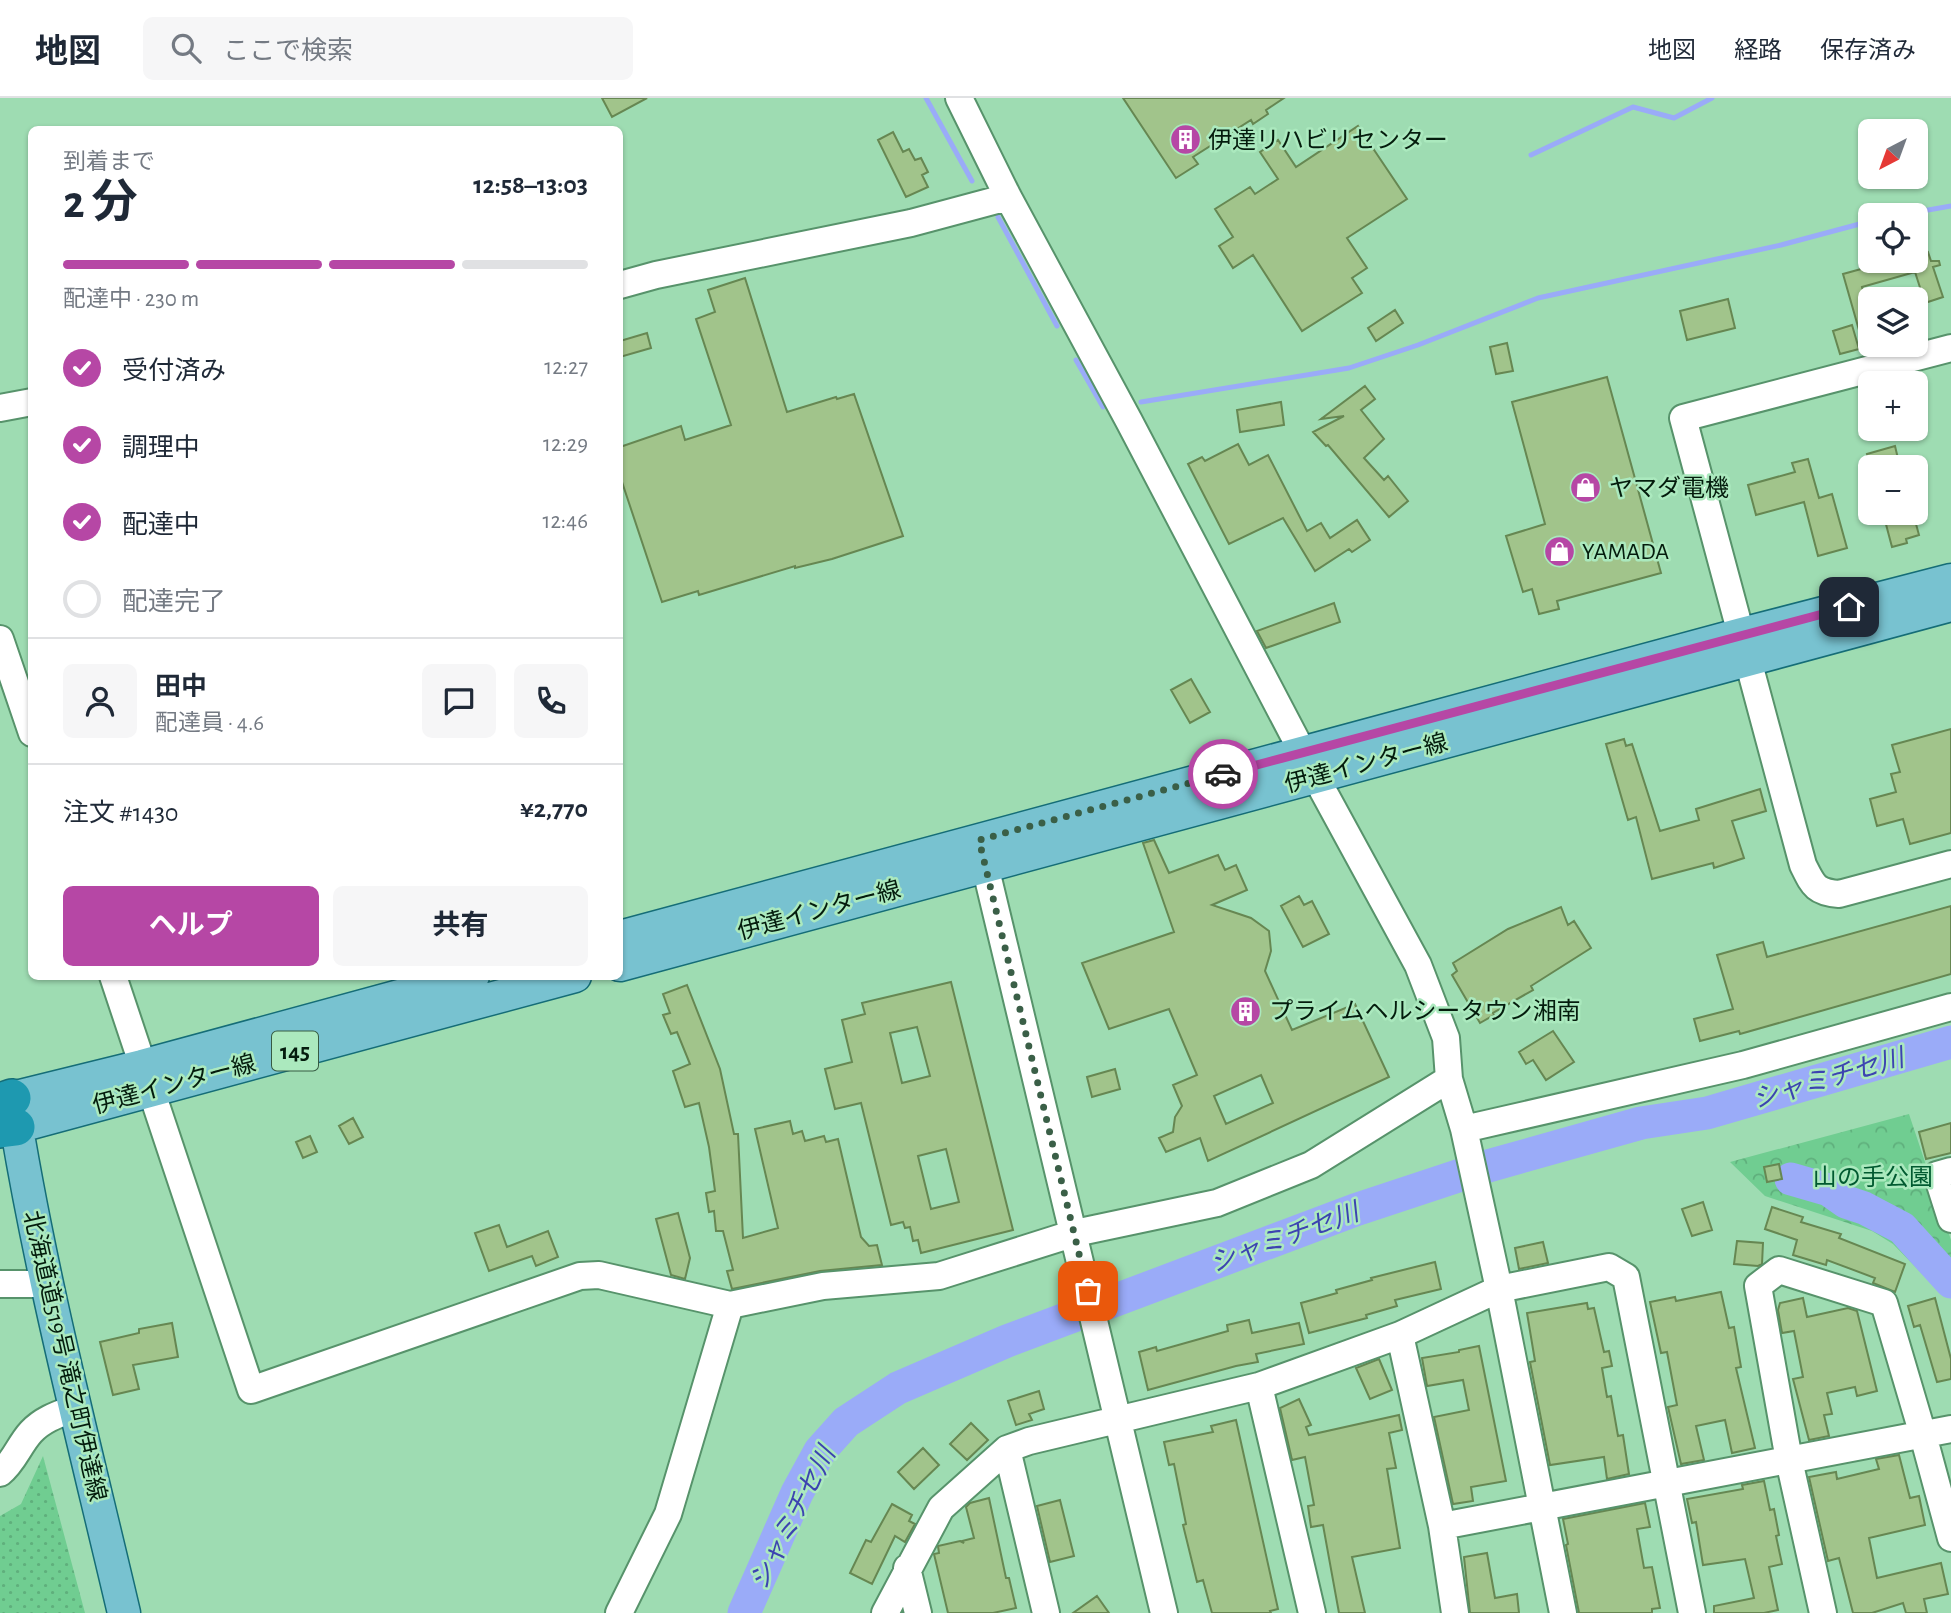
<!DOCTYPE html>
<html lang="ja">
<meta charset="utf-8">
<style>
:root{--surface:#fff;--page:#f6f6f7;--text:#1f2937;--muted:#747a83;--line:#e0e1e3;--accent:#b647a5}
body{margin:0;font-family:"Alegreya Sans","Noto Sans JP",sans-serif;background:var(--page);color:var(--text);height:100vh;display:flex;flex-direction:column;font-size:26px;white-space:nowrap}
*{box-sizing:border-box;margin:0}
p{font-size:23px;color:var(--muted)}
.icon{flex:none;width:38px;height:38px;fill:none;stroke:currentColor;stroke-width:2;stroke-linecap:round;stroke-linejoin:round}
.map{position:relative;flex:1;overflow:hidden}
.panel{position:absolute;left:28px;top:28px;width:595px;height:854px;display:flex;flex-direction:column;background:var(--surface);border-radius:10px;box-shadow:0 2px 5px #0004}
.panel>*{flex:none}
.needle{width:46px;rotate:221deg}
.fabs{position:absolute;left:1858px;top:21px;display:grid;gap:14px}
.fabs a{display:grid;place-items:center;width:70px;height:70px;border-radius:10px;background:var(--surface);box-shadow:0 2px 5px #0004;font-size:35px}
.pin{position:absolute;display:grid;place-items:center;width:60px;height:60px;color:#fff;margin:-30px;border-radius:14px;box-shadow:0 4px 10px #0006}
.courier{position:absolute;display:grid;place-items:center;width:70px;height:70px;margin:-35px;border:5px solid #b647a5;border-radius:50%;background:#fff;color:#222;box-shadow:0 2px 9px #0007}
.summary em{font-style:normal;font-weight:700}
.summary div{display:flex;flex-direction:column-reverse}
.summary{display:flex;align-items:center;justify-content:space-between;height:119px;padding:0 35px}
h1{font-size:46px;font-weight:700;line-height:52px}
.bar{display:grid;grid-template-columns:repeat(4,1fr);gap:10px 7px;align-content:center;height:84px;padding:0 35px}
.bar i{height:9px;border-radius:5px;background:var(--line)}
.bar .current{background:var(--accent)}
.bar p{grid-column:span 4}
.line{display:flex;align-items:center;gap:18px;padding:0 35px;border-top:2px solid var(--line)}
.line div{flex:1}
.round{display:grid;place-items:center;flex:none;width:74px;height:74px;border-radius:10px;background:var(--page)}
ol{padding:0 35px;list-style:none}
li{display:flex;align-items:center;gap:21px;height:77px}
li p{margin-inline-start:auto}
li .icon{padding:7px;border-radius:50%;background:var(--accent);color:#fff;stroke-width:4}
li:last-child{color:var(--muted)}
li i{width:38px;height:38px;border:4px solid var(--line);border-radius:50%}
.action{display:flex;gap:14px;margin-top:auto;padding:14px 35px}
.action a{flex:1;height:80px;border-radius:10px;background:var(--accent);color:#fff;font-size:28px;font-weight:700;line-height:80px;text-align:center}
.action a+a{background:var(--page);color:var(--text)}
header{display:flex;align-items:center;gap:42px;box-sizing:border-box;height:98px;padding:0 35px;background:var(--surface);border-bottom:2px solid var(--line)}
header strong{font-size:33px}
nav{display:flex;gap:38px;margin-inline-start:auto;font-size:24px}
.search{width:490px;height:63px;background:var(--page);display:flex;align-items:center;gap:18px;box-sizing:border-box;padding:0 24px;border-radius:10px;color:var(--muted);font-size:26px}
.map>svg:first-child{display:block}
.grass{fill:url(#grass-dots)}
.forest{fill:url(#forest-crowns)}
.lines{fill:none;stroke-linecap:round;stroke-linejoin:round}
.stream{stroke:#9aabf8;stroke-width:5}
.river{stroke:#9aabf8;stroke-width:33}
.building{fill:#a1c48b;stroke:#668752;stroke-width:2;fill-rule:evenodd}
.minor-casing{stroke:#57936b;stroke-width:30}
.major-casing{stroke:#156d77;stroke-width:35}
.highway-casing{stroke:#156d77;stroke-width:40}
.minor{stroke:#fff;stroke-width:26}
.major{stroke:#78c2d0;stroke-width:32}
.highway{stroke:#1e99b0;stroke-width:37}
.done{stroke:#3a5f47;stroke-width:7;stroke-dasharray:0 12.6}
.route{stroke:#b647a5;stroke-width:9}
.labels{text-anchor:middle;stroke-width:5;stroke-linejoin:round;paint-order:stroke}
.shield{fill:#abe9be;stroke:#365a42;stroke-width:2}
.shield-label{font-size:23px;font-weight:bold;fill:#041c0d}
.poi-label{font-size:24px;fill:#041c0d;stroke:#abe9be;text-anchor:start}
.street-label{font-size:24px;fill:#041c0d;stroke:#abe9be}
.park-label{font-size:24px;fill:#015a30;stroke:#abe9be}
.water-label{font-size:26px;font-style:italic;fill:#3c43b1;stroke:#abe9be}
</style>
<header>
<strong>地図</strong>
<div class="search"><svg class="icon" aria-label="search" viewBox="0 0 24 24"><circle cx="10" cy="10" r="6"/><path d="M15 15l6 6"/></svg>ここで検索</div>
<nav><a>地図</a><a>経路</a><a>保存済み</a></nav>
</header>
<div class="map">
<svg width="1951" height="1515" viewBox="0 0 1951 1515">
<defs>
<pattern id="grass-dots" width="8" height="8" patternUnits="userSpaceOnUse" patternTransform="scale(1.75)"><rect width="8" height="8" fill="#70cd91"/><path d="M2 2h.1M6 6h.1" fill="none" stroke="#5faf7c" stroke-width="1.8" stroke-linecap="round"/></pattern>
<pattern id="forest-crowns" width="20" height="18" patternUnits="userSpaceOnUse" patternTransform="scale(1.75)"><rect width="20" height="18" fill="#70cd91"/><path d="M2 6a3 3 0 1 1 6 0M12 15a3 3 0 1 1 6 0" fill="none" stroke="#5faf7c"/></pattern>
</defs>
<rect width="100%" height="100%" fill="#9edcb2"/>
<path class="grass" d="M43,1358L85,1515H0V1418L21,1406Z"/>
<path class="forest" d="M1909,1016L1951,1142V1172L1933,1187L1893,1146L1872,1133L1765,1098L1730,1064Z"/>
<g class="lines">
<path class="stream" d="M926,0L972,83
M1531,57L1633,9L1674,20L1712,0
M1900,117L1951,108
M998,119L1057,228
M1076,262L1103,309
M1141,304L1349,270L1418,247L1538,200L1781,147L1871,123"/>
<path class="river" d="M1791,1081L1829,1092L1846,1104L1864,1110L1902,1130L1951,1184
M744,1515L797,1395L820,1353L846,1324L898,1290L1007,1243L1355,1112L1488,1068L1641,1025L1707,1015L1951,944"/>
</g>
<path class="building" d="M602,0H647L612,19Z
M1123,0H1284L1266,12L1268,16L1253,26L1251,22L1193,59L1198,66L1176,80Z
M1358,28L1407,101L1347,140L1367,170L1352,180L1362,195L1302,233L1253,157L1233,170L1219,148L1233,139L1215,111L1250,89L1255,96L1278,81L1260,54L1278,42L1296,69Z
M893,34L903,54L909,51L915,62L921,60L928,74L922,77L928,89L906,99L878,42Z
M1928,154L1931,163H1939L1940,167L1933,169L1943,199L1925,205L1915,174L1862,189L1871,229L1859,232L1843,176L1890,163H1916V158Z
M745,180L787,314L836,299L837,301L854,296L903,438L832,461L795,470V468L699,497L698,493L662,504L620,378V349L681,328L685,342L731,327L696,221L715,214L708,192Z
M1728,201L1735,230L1687,242L1680,213Z
M1395,212L1403,225L1376,243L1368,230Z
M1852,227L1859,251L1840,256L1833,233Z
M647,235L651,250L620,259V243Z
M1507,245L1513,273L1496,276L1490,249Z
M1607,279L1661,475L1557,503L1559,511L1539,516L1532,491L1523,494L1506,438L1545,426L1512,304Z
M1365,288L1375,301L1361,312L1384,341L1364,360L1384,382L1388,378L1408,403L1389,419L1328,347L1326,348L1313,334L1344,318L1321,321Z
M1281,304L1284,327L1240,334L1237,312Z
M1238,346L1249,367L1268,357L1307,433L1321,425L1330,440L1357,422L1370,442L1352,454L1349,451L1315,473L1283,420L1229,446L1188,366L1202,359L1205,363Z
M1895,348L1900,369H1871L1867,356Z
M1808,361L1819,400L1832,396L1847,450L1818,458L1804,404L1756,417L1748,387L1795,374L1792,365Z
M1883,415H1913L1919,437L1906,441L1907,445L1892,449Z
M1334,505L1340,524L1266,550L1257,533Z
M1191,581L1210,614L1190,625L1171,592Z
M1951,631V735L1910,746L1903,721L1877,728L1870,701L1896,694L1891,676L1900,674L1892,647Z
M1624,641L1626,648L1632,646L1660,733L1699,722L1696,711L1760,691L1766,713L1732,723L1744,760L1714,770L1713,765L1652,781L1636,719L1628,722L1606,646Z
M1154,742L1169,775L1218,757L1225,772L1236,767L1247,792L1212,807L1251,820L1269,833L1271,853L1265,873L1292,932L1355,906L1389,979L1208,1063L1200,1040L1166,1054L1159,1040L1173,1034L1175,1019L1182,1008L1173,987L1197,977L1169,911L1109,931L1082,865L1174,834L1143,745ZM1261,977L1273,1005L1226,1026L1214,998Z
M1299,798L1304,807L1312,803L1329,836L1303,849L1281,808Z
M1951,808V876L1740,936L1739,933L1700,943L1694,921L1733,911L1717,857L1763,844L1767,859Z
M1561,809L1568,827L1574,823L1591,850L1531,888L1533,892L1493,915L1494,917L1480,925L1452,877L1457,873L1453,865L1508,831Z
M951,884L1013,1132L921,1155L918,1142L913,1143L910,1129L905,1130L903,1124L891,1127L861,1005L835,1011L825,971L852,964L842,922L865,916L862,905ZM917,929L930,978L902,985L890,935ZM946,1051L959,1104L931,1111L918,1058Z
M687,887L720,971L734,1036H738L743,1140L778,1130L755,1031L790,1023L793,1036L802,1033L805,1043L824,1038L826,1044L838,1041L861,1139L869,1148L877,1147L882,1167L820,1173L732,1191L727,1173L733,1172L723,1133H716L714,1113L709,1114L706,1095L715,1093L709,1049L699,1005L685,1009L673,973L690,966L677,934L671,936L663,917L670,915L663,896Z
M1553,933L1574,964L1546,982L1533,962L1526,966L1519,954Z
M1115,971L1120,991L1092,999L1087,979Z
M353,1020L363,1039L349,1046L339,1028Z
M1951,1025V1055L1926,1061L1919,1034Z
M310,1038L317,1054L303,1060L296,1044Z
M1779,1066L1782,1081L1767,1084L1764,1069Z
M1703,1104L1712,1132L1692,1138L1682,1111Z
M1772,1109L1803,1119L1801,1124L1841,1136L1839,1140L1905,1166L1895,1194L1873,1185L1875,1180L1827,1162L1826,1167L1793,1157L1797,1142L1765,1131Z
M678,1115L690,1160L685,1181L671,1177L656,1121Z
M499,1127L507,1149L548,1133L558,1159L536,1168L532,1158L489,1173L475,1135Z
M1737,1143L1763,1145L1762,1166L1758,1168L1734,1166Z
M1543,1144L1548,1165L1519,1171L1515,1150Z
M1435,1164L1441,1191L1395,1202L1397,1208L1366,1217L1367,1220L1309,1235L1301,1205L1337,1195L1336,1192L1372,1182L1371,1180Z
M1721,1194L1729,1230L1734,1229L1741,1269L1736,1270L1755,1350L1732,1355L1725,1322L1696,1328L1704,1362L1681,1366L1668,1309L1677,1307L1667,1254L1661,1255L1650,1204L1675,1199L1676,1203Z
M1803,1200L1807,1219L1848,1210L1857,1213L1877,1293L1857,1298L1855,1289L1827,1295L1832,1316L1824,1317L1829,1338L1809,1342L1793,1281L1803,1279L1794,1233L1782,1235L1778,1212L1780,1205Z
M1935,1200L1951,1261V1281L1937,1284L1920,1227L1914,1229L1908,1208Z
M1587,1205L1588,1211L1594,1210L1604,1254L1609,1253L1612,1268L1602,1270L1607,1299L1611,1298L1618,1338L1623,1337L1629,1376L1607,1381L1604,1359L1550,1367L1530,1264L1535,1263L1527,1215Z
M1249,1222L1252,1235L1299,1225L1304,1246L1256,1256L1258,1264L1236,1268L1148,1292L1139,1254L1156,1249L1157,1253L1228,1233L1227,1227Z
M172,1225L178,1259L133,1267L139,1291L113,1297L100,1244L139,1235V1231Z
M1479,1248L1506,1383L1471,1389L1473,1403L1453,1406L1434,1319L1469,1312L1463,1282L1427,1288L1422,1260L1459,1254V1252Z
M1379,1261L1392,1292L1370,1301L1356,1270Z
M1039,1293L1044,1311L1029,1316L1032,1322L1016,1327L1008,1303Z
M1299,1301L1311,1327L1306,1329L1309,1337L1399,1317L1402,1332L1389,1335L1396,1370L1387,1371L1400,1450L1352,1459L1365,1515H1339L1323,1427L1311,1429L1308,1408L1314,1407L1305,1359L1292,1362L1280,1310Z
M1236,1322L1278,1511L1270,1513L1271,1515H1212L1203,1482L1197,1484L1183,1427L1186,1426L1174,1366L1169,1367L1164,1344L1213,1334L1211,1328Z
M971,1325L988,1342L967,1362L950,1346Z
M923,1350L939,1367L914,1391L898,1374Z
M1899,1357L1910,1400L1919,1398L1925,1427L1869,1440L1877,1480L1941,1465L1948,1496L1924,1501L1927,1515H1906L1903,1505L1872,1515H1853L1839,1460L1828,1463L1809,1379L1836,1374L1837,1381L1879,1371L1876,1361Z
M1764,1383L1770,1412L1774,1411L1779,1437L1776,1438L1782,1466L1769,1469L1778,1512L1764,1515H1714V1508L1754,1500L1745,1461L1703,1467L1696,1424L1692,1425L1687,1401L1743,1391L1742,1387Z
M989,1400L1006,1480H1009L1016,1510L993,1515H948L934,1456L939,1455L938,1448L960,1443L964,1445L962,1443L974,1440L966,1409L970,1405Z
M1060,1402L1074,1458L1050,1464L1037,1408Z
M1645,1405L1650,1429L1637,1431L1644,1470L1652,1469L1660,1510L1652,1511V1515H1579L1566,1447L1568,1446L1563,1421Z
M892,1406L912,1417L909,1423L915,1426L905,1444L895,1438L872,1486L850,1475L866,1442L871,1444Z
M1487,1455L1495,1500L1517,1496L1519,1515H1470L1464,1459Z
M1097,1498L1109,1515H1073Z"/>
<g class="lines">
<defs>
<path id="minor" d="M959,0L1008,99L1129,323L1315,678L1418,867L1446,940L1449,981L1464,1031L1499,1191L1563,1515
M620,187L656,177L911,125L1008,99
M1951,250L1683,320L1803,767C1813,787 1815,794 1839,796L1951,766
M0,310L32,304
M0,541L32,635
M981,751L1164,1515
M113,878L251,1292L580,1178L599,1177L730,1207L823,1188L939,1178L1075,1135L1217,1105L1311,1067L1449,981
M1464,1031L1743,967L1951,909
M1951,1073L1937,1077L1951,1121
M0,1186H48
M1400,1237L1499,1191L1609,1169L1626,1179L1692,1515
M1259,1288L1400,1237L1442,1428L1455,1515
M1007,1351L1046,1515
M0,1375C14,1364 19,1347 31,1334C43,1321 59,1316 75,1310
M1442,1428L1951,1331
M907,1470L918,1515
M619,1515L668,1416L730,1207
M885,1515L941,1410L1007,1351L1029,1343L1259,1288L1312,1515
M1823,1515L1789,1362L1758,1188L1779,1172L1884,1205L1923,1337L1951,1440"/>
<path id="major" d="M620,839L1742,536L1951,482
M620,867L1951,507
M16,1029L575,878
M124,1515C84,1344 39,1173 12,1000L142,968L473,878"/>
<path id="highway" d="M0,1004L12,1000
M0,1031L16,1029"/>
</defs>
<use href="#minor" class="minor-casing"/>
<use href="#major" class="major-casing"/>
<use href="#highway" class="highway-casing"/>
<use href="#minor" class="minor"/>
<use href="#major" class="major"/>
<use href="#highway" class="highway"/>
</g>
<g class="lines">
<path class="done" d="M1088,1193L979,742L1223,676"/>
<path class="route" d="M1223,676L1849,509"/>
</g>
<defs>
<symbol id="building-disc" viewBox="-11 -11 22 22"><circle r="9.5" fill="#b647a5" stroke="#abe9be"/><path d="M-4-6H4V6H1V3H-1V6H-4ZM-2.5-4.3h1.7v1.8h-1.7ZM.8-4.3h1.7v1.8H.8ZM-2.5-1h1.7V.8h-1.7ZM.8-1h1.7V.8H.8Z" fill="#fff"/></symbol>
<symbol id="shop-disc" viewBox="-11 -11 22 22"><circle r="9.5" fill="#b647a5" stroke="#abe9be"/><path d="M-5-2.5h2.3a2.7 3.5 0 0 1 5.4 0H5L5.5 6h-11ZM-1.5-2.5h3a1.5 2.3 0 0 0-3 0Z" fill="#fff"/></symbol>
</defs>
<g fill-rule="evenodd">
<use href="#building-disc" x="1168" y="24" width="35" height="35"/>
<use href="#shop-disc" x="1568" y="372" width="35" height="35"/>
<use href="#shop-disc" x="1542" y="436" width="35" height="35"/>
<use href="#building-disc" x="1228" y="896" width="35" height="35"/>
</g>
<g class="labels">
<rect class="shield" x="272" y="933.5" width="46" height="39" rx="5"/>
<g class="shield-label">
<text x="295" y="961">145</text>
</g>
<g class="poi-label">
<text x="1208" y="50">伊達リハビリセンター</text>
<text x="1609" y="398">ヤマダ電機</text>
<text x="1582" y="461">YAMADA</text>
<text x="1269" y="921">プライムヘルシータウン湘南</text>
</g>
<g class="street-label">
<text transform="translate(1366 665) rotate(-15)" y="8">伊達インター線</text>
<text transform="translate(819 812) rotate(-15)" y="8">伊達インター線</text>
<text transform="translate(174 986) rotate(-15)" y="8">伊達インター線</text>
<text transform="translate(65 1258) rotate(77)" y="8">北海道道519号 滝之町伊達線</text>
</g>
<g class="park-label">
<text x="1873" y="1087">山の手公園</text>
</g>
<g class="water-label">
<text transform="translate(1828 980) rotate(-16)" y="9">シャミチセ川</text>
<text transform="translate(1284 1139) rotate(-20)" y="9">シャミチセ川</text>
<text transform="translate(792 1420) rotate(-63)" y="9">シャミチセ川</text>
</g>
</g>
</svg>
<div class="fabs">
<a><svg class="needle" viewBox="-14 -14 28 28"><path d="M0-13l5 13h-10z" fill="#e53935"/><path d="M0 13l5-13h-10z" fill="#747a83"/></svg></a>
<a><svg class="icon" aria-label="locate" viewBox="0 0 24 24"><circle cx="12" cy="12" r="6"/><path d="M12 2v4M12 18v4M2 12h4M18 12h4"/></svg></a>
<a><svg class="icon" aria-label="layers" viewBox="0 0 24 24"><path d="M12 4l9 5-9 5-9-5zM3 14l9 5 9-5"/></svg></a>
<a>+</a>
<a>−</a>
</div>
<div class="pin" style="left:1088px;top:1193px;background:#ea580c"><svg class="icon" aria-label="bag" viewBox="0 0 24 24"><path d="M5 8h14l-1 12H6zM9 8a3 3 0 0 1 6 0"/></svg></div>
<div class="pin" style="left:1849px;top:509px;background:#1f2937"><svg class="icon" aria-label="home" viewBox="0 0 24 24"><path d="M3 11l9-7 9 7M6 9v11h12V9"/></svg></div>
<div class="courier" style="left:1223px;top:676px"><svg class="icon" aria-label="car" viewBox="0 0 24 24"><path d="M5 17H2v-5l4-1 3-4h7l3 4 3 1v5h-3M9 17h6M6 11h13"/><circle cx="7" cy="17" r="2"/><circle cx="17" cy="17" r="2"/></svg></div>
<section class="panel">
<div class="summary"><div><h1>2 分</h1><p>到着まで</p></div><em>12:58–13:03</em></div>
<div class="bar"><i class="current"></i><i class="current"></i><i class="current"></i><i></i><p>配達中 · 230 m</p></div>
<ol>
<li><svg class="icon" aria-label="check" viewBox="0 0 24 24"><path d="M5 12l5 5 9-10"/></svg>受付済み<p>12:27</p></li>
<li><svg class="icon" aria-label="check" viewBox="0 0 24 24"><path d="M5 12l5 5 9-10"/></svg>調理中<p>12:29</p></li>
<li><svg class="icon" aria-label="check" viewBox="0 0 24 24"><path d="M5 12l5 5 9-10"/></svg>配達中<p>12:46</p></li>
<li><i></i>配達完了</li>
</ol>
<div class="line" style="height:126px"><a class="round"><svg class="icon" aria-label="person" viewBox="0 0 24 24"><circle cx="12" cy="8" r="4"/><path d="M4 21q1-7 8-7t8 7"/></svg></a><div><b>田中</b><p>配達員 · 4.6</p></div><a class="round"><svg class="icon" aria-label="chat" viewBox="0 0 24 24"><path d="M4 5h16v11H9l-5 4z"/></svg></a><a class="round"><svg class="icon" aria-label="phone" viewBox="0 0 24 24"><path d="M5 4h4l2 5-3 2q2 4 5 5l2-3 5 2v4C11 20 4 13 5 4z"/></svg></a></div>
<div class="line" style="height:91px"><div>注文 #1430</div><b>¥2,770</b></div>
<div class="action"><a>ヘルプ</a><a>共有</a></div>
</section>
</div>
